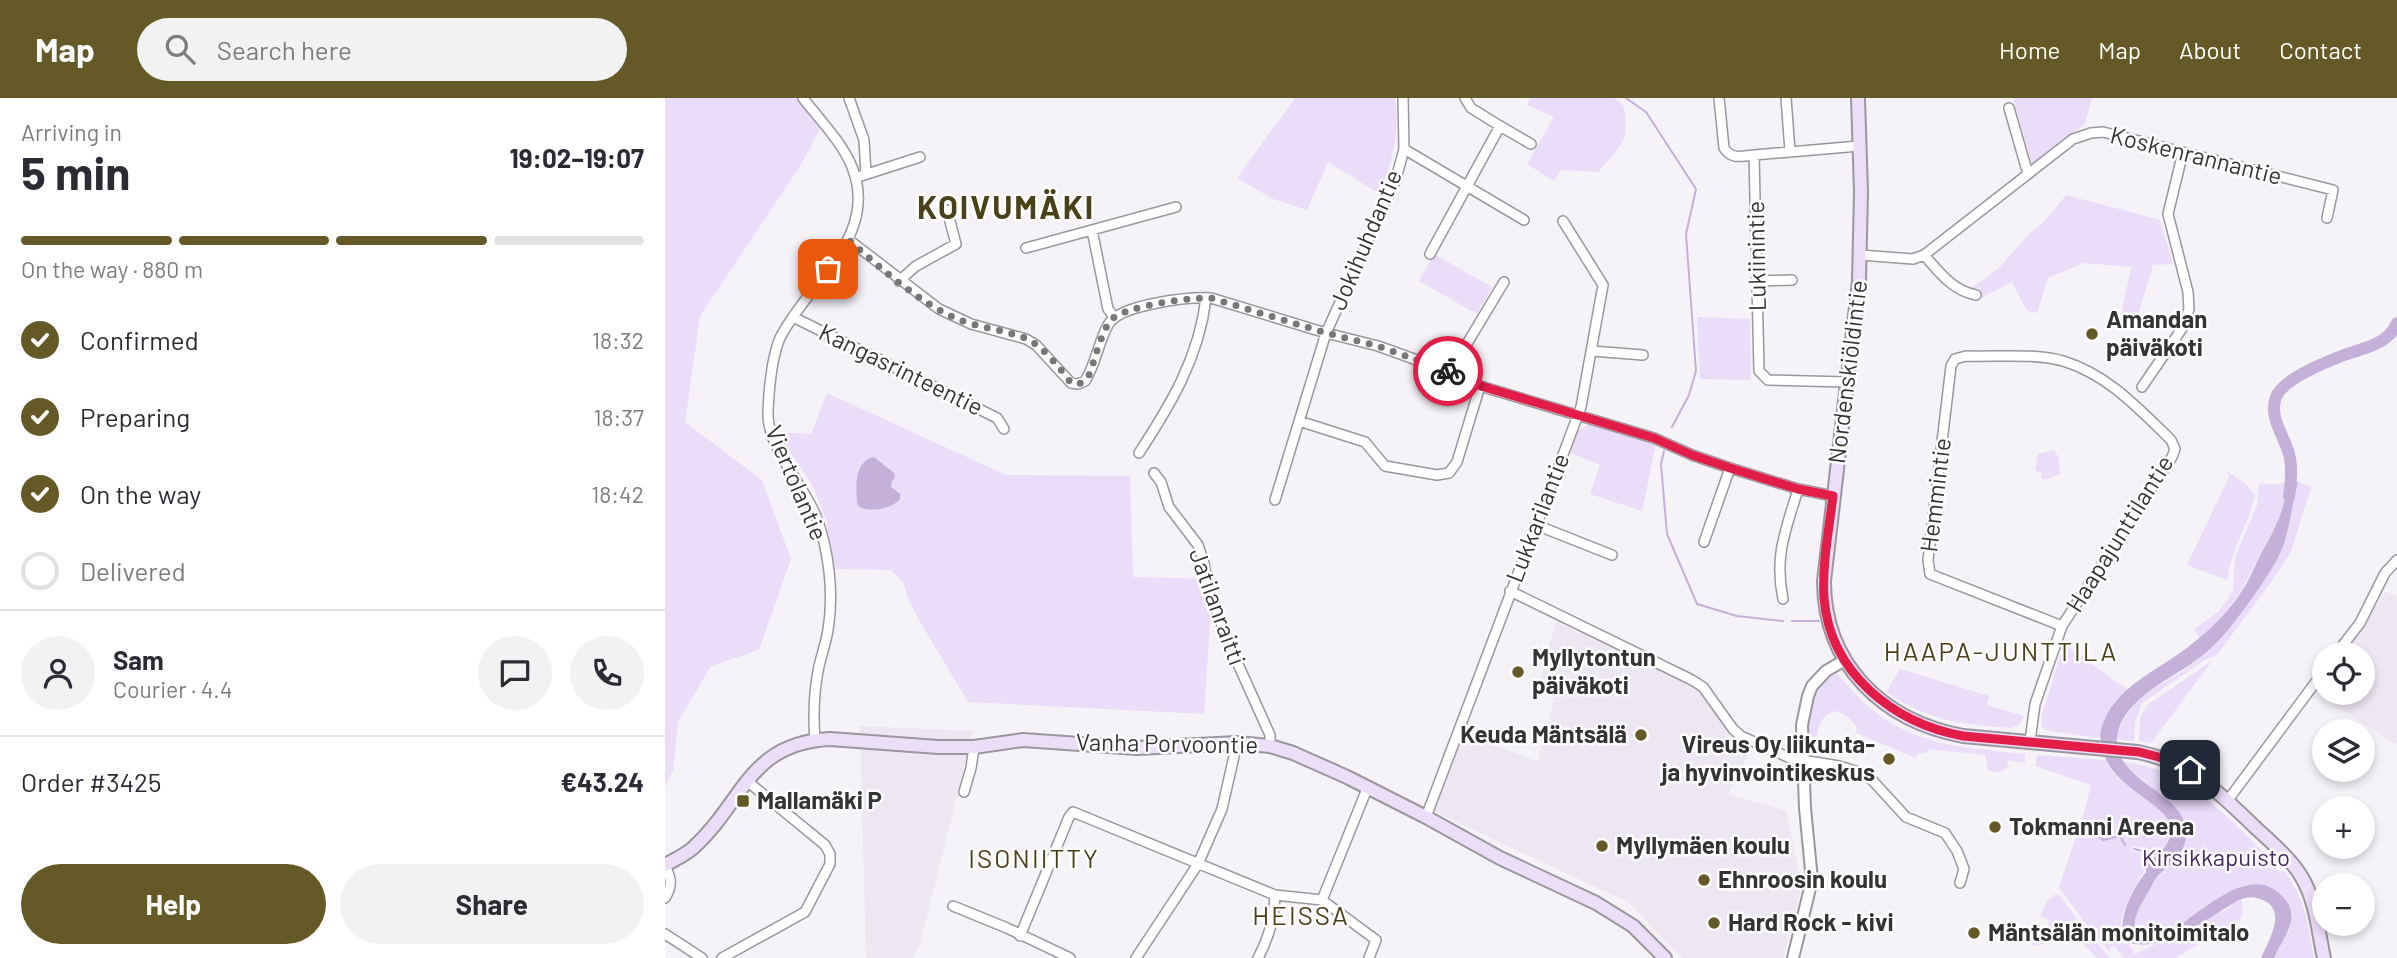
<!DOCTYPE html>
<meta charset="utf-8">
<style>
:root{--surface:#fff;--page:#f2f2f3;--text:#2b2b33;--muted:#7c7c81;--line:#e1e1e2;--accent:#655a27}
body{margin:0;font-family:Barlow,sans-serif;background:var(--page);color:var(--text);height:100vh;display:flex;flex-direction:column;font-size:26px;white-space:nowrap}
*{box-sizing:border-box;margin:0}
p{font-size:23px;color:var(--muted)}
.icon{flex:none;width:38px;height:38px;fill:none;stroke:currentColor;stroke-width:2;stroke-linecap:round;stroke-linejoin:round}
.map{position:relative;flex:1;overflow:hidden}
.sheet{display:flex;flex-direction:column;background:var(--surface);width:665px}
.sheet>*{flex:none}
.controls{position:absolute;left:1647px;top:544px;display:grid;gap:14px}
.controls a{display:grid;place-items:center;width:63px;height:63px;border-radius:50%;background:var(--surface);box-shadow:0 4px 10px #0003;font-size:35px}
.pin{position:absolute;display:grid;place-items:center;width:60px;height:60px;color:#fff;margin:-30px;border-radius:14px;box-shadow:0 4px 10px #0006}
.courier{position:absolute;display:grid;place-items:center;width:70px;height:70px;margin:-35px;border:5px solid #e11d48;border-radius:50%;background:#fff;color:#222;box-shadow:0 2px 9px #0007}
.overview em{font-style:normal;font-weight:700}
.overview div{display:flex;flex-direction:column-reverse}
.overview{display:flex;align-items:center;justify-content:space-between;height:119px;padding:0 21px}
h1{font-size:46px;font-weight:700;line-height:52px}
.bar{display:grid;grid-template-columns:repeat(4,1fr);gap:10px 7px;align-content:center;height:84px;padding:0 21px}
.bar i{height:9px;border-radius:5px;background:var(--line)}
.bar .on{background:var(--accent)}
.bar p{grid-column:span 4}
.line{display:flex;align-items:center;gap:18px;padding:0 21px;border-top:2px solid var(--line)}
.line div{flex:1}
.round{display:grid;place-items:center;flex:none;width:74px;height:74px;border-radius:37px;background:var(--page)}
ol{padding:0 21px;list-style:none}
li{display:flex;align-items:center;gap:21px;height:77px}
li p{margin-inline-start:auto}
li .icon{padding:7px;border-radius:50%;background:var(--accent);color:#fff;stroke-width:4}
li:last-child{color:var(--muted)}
li i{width:38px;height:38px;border:4px solid var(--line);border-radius:50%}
.button{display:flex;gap:14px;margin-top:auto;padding:14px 21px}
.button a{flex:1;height:80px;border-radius:42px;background:var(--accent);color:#fff;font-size:28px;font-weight:700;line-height:80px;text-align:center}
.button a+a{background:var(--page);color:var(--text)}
header{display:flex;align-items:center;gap:42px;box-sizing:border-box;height:98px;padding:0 35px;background:var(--accent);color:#fff}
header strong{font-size:33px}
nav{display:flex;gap:38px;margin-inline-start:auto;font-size:24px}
.search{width:490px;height:63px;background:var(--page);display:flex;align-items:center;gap:18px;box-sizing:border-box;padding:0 24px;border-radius:38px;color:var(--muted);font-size:26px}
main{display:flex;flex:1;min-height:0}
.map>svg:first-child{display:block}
.built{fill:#ede6f3}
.green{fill:#ebdcfa}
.water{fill:#c5b0d9}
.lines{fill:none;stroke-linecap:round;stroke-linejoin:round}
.stream{stroke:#c5b0d9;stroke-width:2}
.river{stroke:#c5b0d9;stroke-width:12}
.minor-casing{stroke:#9a979d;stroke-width:12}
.tertiary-casing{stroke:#9a979d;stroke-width:14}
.secondary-casing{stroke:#9a979d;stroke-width:16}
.minor{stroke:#fff;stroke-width:9}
.tertiary{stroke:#fff;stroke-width:10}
.secondary{stroke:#ecddf9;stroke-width:12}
.done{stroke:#787679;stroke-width:7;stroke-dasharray:0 12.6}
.route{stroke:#e11d48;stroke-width:9}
.poi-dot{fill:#655a27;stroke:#fff;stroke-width:2.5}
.labels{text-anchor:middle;stroke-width:5;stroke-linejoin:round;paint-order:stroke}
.street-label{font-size:24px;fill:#343335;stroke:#fff}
.poi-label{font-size:24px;font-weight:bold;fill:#343335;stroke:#fff;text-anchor:start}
.park-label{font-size:24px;fill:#482b5e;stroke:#fff}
.neighbourhood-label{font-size:26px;letter-spacing:2px;fill:#494117;stroke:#fff}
.district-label{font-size:32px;font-weight:bold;letter-spacing:2px;fill:#494117;stroke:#fff}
</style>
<header>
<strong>Map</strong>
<div class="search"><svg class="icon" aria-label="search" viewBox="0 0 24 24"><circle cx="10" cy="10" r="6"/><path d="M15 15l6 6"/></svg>Search here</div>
<nav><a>Home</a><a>Map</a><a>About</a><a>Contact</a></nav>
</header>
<main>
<section class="sheet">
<div class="overview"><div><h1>5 min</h1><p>Arriving in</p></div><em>19:02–19:07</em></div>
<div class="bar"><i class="on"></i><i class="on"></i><i class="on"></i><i></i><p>On the way · 880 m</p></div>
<ol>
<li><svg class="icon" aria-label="check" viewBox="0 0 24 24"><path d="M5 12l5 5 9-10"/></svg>Confirmed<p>18:32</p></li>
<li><svg class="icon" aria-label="check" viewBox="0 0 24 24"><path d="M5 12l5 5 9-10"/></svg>Preparing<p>18:37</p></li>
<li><svg class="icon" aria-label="check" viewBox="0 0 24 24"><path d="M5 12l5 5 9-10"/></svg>On the way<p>18:42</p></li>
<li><i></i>Delivered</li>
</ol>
<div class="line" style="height:126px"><a class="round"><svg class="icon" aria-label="person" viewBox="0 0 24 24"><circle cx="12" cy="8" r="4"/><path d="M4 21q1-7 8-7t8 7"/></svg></a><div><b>Sam</b><p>Courier · 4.4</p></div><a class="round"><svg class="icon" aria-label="chat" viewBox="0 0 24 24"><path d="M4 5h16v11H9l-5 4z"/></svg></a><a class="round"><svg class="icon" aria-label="phone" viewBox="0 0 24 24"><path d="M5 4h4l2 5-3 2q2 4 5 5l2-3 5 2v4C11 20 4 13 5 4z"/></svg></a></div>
<div class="line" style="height:91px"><div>Order #3425</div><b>€43.24</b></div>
<div class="button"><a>Help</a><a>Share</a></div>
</section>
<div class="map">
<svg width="1732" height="860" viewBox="0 0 1732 860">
<rect width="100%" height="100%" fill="#f5f2f8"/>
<path class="built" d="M1721,493L1732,500V647L1653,596L1659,587V595H1698V556H1680Z
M891,523L1032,591L1067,634L1087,650L1063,696L1121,713L1137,788L1118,860H1017L963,804L768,713L778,654L788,631L873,664L889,601L872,594Z
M195,628L308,633L255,845L248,860H201Z"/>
<path class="green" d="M0,0H133L155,31L134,70L35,218L20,324L97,382L126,461L94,552L46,568L13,624L8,673L0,688Z
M630,0H730C735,34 727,64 715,96L663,64L642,112L608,101L572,80Z
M865,0H949L958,7C966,43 956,48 933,74L896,72L889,83L862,66L889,19L862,7Z
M1348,0H1427L1420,26L1367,66Z
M1401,97L1495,122L1508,166L1488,167L1469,230L1454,228L1466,169L1419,165L1383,180L1372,215L1362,213L1347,184L1309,204L1287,182L1307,190L1333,171L1365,135L1379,124Z
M769,156L827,189L812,216L754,183Z
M1032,219L1085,221L1086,282L1035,281Z
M162,295L341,377L465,378L468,479L548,481L539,616L303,604L254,522L244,503L238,484L226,472L168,471L162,425L147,386L111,334L146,336Z
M928,325L991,346L977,413L925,396L935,367L904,354L912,333Z
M1389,352L1394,360L1395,376L1380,382L1376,380V375L1370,372L1373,356Z
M1562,373L1582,387L1590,397C1584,424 1567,450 1562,482L1522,467L1564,379Z
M1622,384C1621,411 1610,432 1596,456C1578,488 1565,516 1535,540L1529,531L1552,515L1564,500L1568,492L1570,459L1592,408L1594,385L1609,387Z
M1633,384L1646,389L1626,454L1604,487L1551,558L1541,561L1477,605L1470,624L1469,643L1451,641C1466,592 1499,590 1533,562C1563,536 1586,503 1606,470C1610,462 1616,455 1619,447C1626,427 1628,404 1633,384Z
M1399,546L1463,592C1449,606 1437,621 1435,640L1384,633L1377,629V617Z
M1547,563L1486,645L1474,643L1475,620L1482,607Z
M1235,571L1324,598L1322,607L1359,618L1354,627L1346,630C1297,626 1263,623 1221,594Z
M1172,575C1184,589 1196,603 1210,614C1254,649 1306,650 1360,656V665L1343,662L1342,670C1335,675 1331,675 1323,672L1320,657L1264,651L1263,654L1252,656L1251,660L1191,635L1192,629L1184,620L1172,613C1154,616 1151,633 1152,649L1156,653V661L1146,659L1144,656C1145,636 1141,606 1154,589C1158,583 1166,579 1172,575Z
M1372,657L1440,662C1455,693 1492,698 1506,727L1505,740L1496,754L1469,748L1466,753L1491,759C1479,768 1453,815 1456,832C1458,839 1466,849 1470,856L1562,811L1576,801L1578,813L1576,820L1511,860H1459L1449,847L1445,851L1446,855L1422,828L1394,789L1419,715L1426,687L1370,668Z
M1456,663C1470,666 1485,668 1499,674C1534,690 1591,742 1614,774L1619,773C1640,799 1643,828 1649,860H1609L1624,833L1628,814L1581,787C1545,799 1520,833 1484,845C1452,827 1485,784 1504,769L1512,711Z
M1391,796L1396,799L1417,828L1445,860H1432L1400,827C1390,837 1382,850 1366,847L1370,831L1380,832L1385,823L1375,818L1383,802Z"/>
<path class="water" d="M209,359L229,375L230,380L227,383L226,389L235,396V401C227,411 204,415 193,408L192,405C191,388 189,364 209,359Z
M1622,384H1633C1628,404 1625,427 1619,446C1611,469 1582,508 1567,527C1557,540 1542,555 1529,564C1503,582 1455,604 1452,640C1448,685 1528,696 1521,740C1518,758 1505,766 1493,778C1489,782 1486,790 1482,796C1472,813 1460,832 1484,845C1521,833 1579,759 1616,797C1639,819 1619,837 1609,860H1596C1604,842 1624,810 1595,801C1588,798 1580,799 1574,802C1542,820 1493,860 1458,842C1454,817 1466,793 1481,774V769C1490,757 1503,751 1506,735C1511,707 1447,693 1438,653C1437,646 1434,639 1436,632C1447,590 1492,573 1523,549C1544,533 1564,514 1578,491C1585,481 1589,469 1595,458C1608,434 1621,412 1622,384Z"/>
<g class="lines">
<path class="stream" d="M961,0L981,14L1031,91L1021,136L1031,273L1024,297L1007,329
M999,353L996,366L1002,436L1032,506L1072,518L1118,523
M1127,523H1154
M1428,733L1438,742L1455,738L1460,747
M1469,751L1496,757"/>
<path class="river" d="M1624,398C1626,386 1627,373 1625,360C1621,339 1603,321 1611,299C1618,281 1661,264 1679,257C1698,250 1723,247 1732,225"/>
<defs>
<path id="minor" d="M138,0C154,21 177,44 187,69C215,139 143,184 115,240C106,261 104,291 103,313C101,349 138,385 151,418C164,452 169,496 163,532C161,544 157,556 154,568C149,592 148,618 150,642
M184,0L199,42L201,76
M800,0L806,10L835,28
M1054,0L1059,50C1067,62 1076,58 1089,57
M1121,0L1125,53
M1344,10L1363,76
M739,51L859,122
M196,78L255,59
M427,132L443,211L449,219
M184,142L274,211L306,226L361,241L371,247L406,285L413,286L420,283C431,266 433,245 443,227C454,206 524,199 546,200L661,235L713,248L785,274L815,288L989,340L1027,357L1065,370L1133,391L1168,398
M361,150L511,109
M765,156L835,28L866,46
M1195,157L1248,161L1259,157L1408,41L1426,35L1438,34L1668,92L1662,120
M1259,157C1275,175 1287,192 1311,197
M234,183L251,168L291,146L282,112
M1093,183L1127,182
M128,219L332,320L339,331
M927,253L978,257
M785,274L839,184
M1181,284L1103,282L1094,273L1089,57L1194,48
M1477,289L1518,229L1524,211L1523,194L1503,116L1518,54
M634,323L700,344L720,368L772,377L784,375L792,364L815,288
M474,355C506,306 534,260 541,200
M489,375L496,384L504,409L533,447L539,465L543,490L563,544L605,637V648
M610,402L661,235L731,81L739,51L738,0
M871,427L947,457
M1039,444L1065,370
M845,493L1027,582L1038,589L1068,631L1076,638L1125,660L1174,668L1197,675L1207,682L1241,719L1280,735L1292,753L1299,771L1295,785
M1118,501C1109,457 1121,432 1133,391
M1671,556L1695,525L1720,475L1732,462
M1365,643L1370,606L1397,528L1507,359L1510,351L1506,342C1474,311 1442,276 1398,263C1370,255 1331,259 1301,258L1290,261L1286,268L1263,462L1265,476L1397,528
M299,694L306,670L309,649
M1563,702L1659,573
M761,719L916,309L938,187L898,123
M0,800C8,787 6,780 0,767
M657,802L702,691
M288,808L342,830L405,860
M0,836L37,860
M355,838L404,719L408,714L610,797L657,802L711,842L704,860
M57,860L140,814L165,766V756L160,747L82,683
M471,860L533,766L557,711L572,645
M593,860C604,839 609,821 610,797"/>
<path id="tertiary" d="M1128,860L1147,782L1140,710L1137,627L1143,598L1147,588L1161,573L1180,562"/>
<path id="secondary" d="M1193,0L1196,94L1194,183L1159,483C1159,567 1218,623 1298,638L1473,654C1527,665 1554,695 1592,731C1607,745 1625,760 1636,778C1651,802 1653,833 1659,860
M0,767C9,762 20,757 28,750C79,704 83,645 165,641L273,649H309L358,642L472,650L572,645L605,648L628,655L682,679L761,719L835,760L931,805L968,828L1000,860"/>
</defs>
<use href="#minor" class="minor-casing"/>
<use href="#tertiary" class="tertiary-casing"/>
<use href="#secondary" class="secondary-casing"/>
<use href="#minor" class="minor"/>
<use href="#tertiary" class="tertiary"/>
<use href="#secondary" class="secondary"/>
</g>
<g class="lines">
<path class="done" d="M163,171L184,142C215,170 250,201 288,219C311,230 337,231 360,240C378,248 394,269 406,285C415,287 419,285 424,277C430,262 436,234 446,222C458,208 527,199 546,200L661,235L713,248L783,273"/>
<path class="route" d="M783,273L816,288L989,340L1027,357L1065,370L1133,391L1168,398C1164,431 1157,466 1159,500C1165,575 1228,625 1298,638L1474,654L1494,659L1525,672"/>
</g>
<g class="poi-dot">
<circle cx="1427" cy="236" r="7"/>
<circle cx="853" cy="574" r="7"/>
<circle cx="976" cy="637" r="7"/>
<circle cx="1224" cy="661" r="7"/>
<rect x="71" y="696" width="14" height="14" rx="3.5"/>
<circle cx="1330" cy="729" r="7"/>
<circle cx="937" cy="748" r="7"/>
<circle cx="1039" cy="782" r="7"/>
<circle cx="1049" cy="825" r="7"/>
<circle cx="1309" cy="835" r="7"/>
</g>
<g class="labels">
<g class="street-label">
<text transform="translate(1531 58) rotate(14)" y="8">Koskenrannantie</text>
<text transform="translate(701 142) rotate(-67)" y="8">Jokihuhdantie</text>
<text transform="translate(1092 158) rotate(-91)" y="8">Lukiinintie</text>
<text transform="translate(236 272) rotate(26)" y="8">Kangasrinteentie</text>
<text transform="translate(1183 274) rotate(-83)" y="8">Nordenskiöldintie</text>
<text transform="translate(131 385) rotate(67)" y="8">Viertolantie</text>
<text transform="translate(1271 397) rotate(-83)" y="8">Hemmintie</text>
<text transform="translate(873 420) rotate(-69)" y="8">Lukkarilantie</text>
<text transform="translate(1455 436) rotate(-58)" y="8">Haapajunttilantie</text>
<text transform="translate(552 509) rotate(70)" y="8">Jatilanraitti</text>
<text transform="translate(502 646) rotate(1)" y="8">Vanha Porvoontie</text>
</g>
<g class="poi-label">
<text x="1441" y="230">Amandan<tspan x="1441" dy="28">päiväkoti</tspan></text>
<text x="867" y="568">Myllytontun<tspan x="867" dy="28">päiväkoti</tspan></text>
<text x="962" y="645" text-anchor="end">Keuda Mäntsälä</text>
<text x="1210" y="655" text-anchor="end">Vireus Oy liikunta-<tspan x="1210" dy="28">ja hyvinvointikeskus</tspan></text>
<text x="92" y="711">Mallamäki P</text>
<text x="1344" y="737">Tokmanni Areena</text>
<text x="951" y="756">Myllymäen koulu</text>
<text x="1053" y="790">Ehnroosin koulu</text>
<text x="1063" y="833">Hard Rock - kivi</text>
<text x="1323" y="843">Mäntsälän monitoimitalo</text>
</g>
<g class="park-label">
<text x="1551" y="768">Kirsikkapuisto</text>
</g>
<g class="neighbourhood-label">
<text x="1336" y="563">HAAPA-JUNTTILA</text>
<text x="369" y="770">ISONIITTY</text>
<text x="636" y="827">HEISSA</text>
</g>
<g class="district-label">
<text x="341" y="121">KOIVUMÄKI</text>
</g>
</g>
</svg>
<div class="controls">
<a><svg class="icon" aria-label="locate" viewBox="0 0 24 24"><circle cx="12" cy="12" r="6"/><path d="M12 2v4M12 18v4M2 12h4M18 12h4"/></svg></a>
<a><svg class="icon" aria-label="layers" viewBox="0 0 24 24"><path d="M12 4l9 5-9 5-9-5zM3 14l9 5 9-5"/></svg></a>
<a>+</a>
<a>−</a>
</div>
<div class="pin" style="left:163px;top:171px;background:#ea580c"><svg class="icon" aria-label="bag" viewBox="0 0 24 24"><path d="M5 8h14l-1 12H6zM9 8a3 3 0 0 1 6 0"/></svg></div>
<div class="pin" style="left:1525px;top:672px;background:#1f2937"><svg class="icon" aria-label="home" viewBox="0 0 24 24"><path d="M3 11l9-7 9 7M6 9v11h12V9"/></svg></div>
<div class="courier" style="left:783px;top:273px"><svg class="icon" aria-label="bike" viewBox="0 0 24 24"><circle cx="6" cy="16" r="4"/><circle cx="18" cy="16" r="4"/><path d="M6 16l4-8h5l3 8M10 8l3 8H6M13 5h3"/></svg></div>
</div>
</main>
